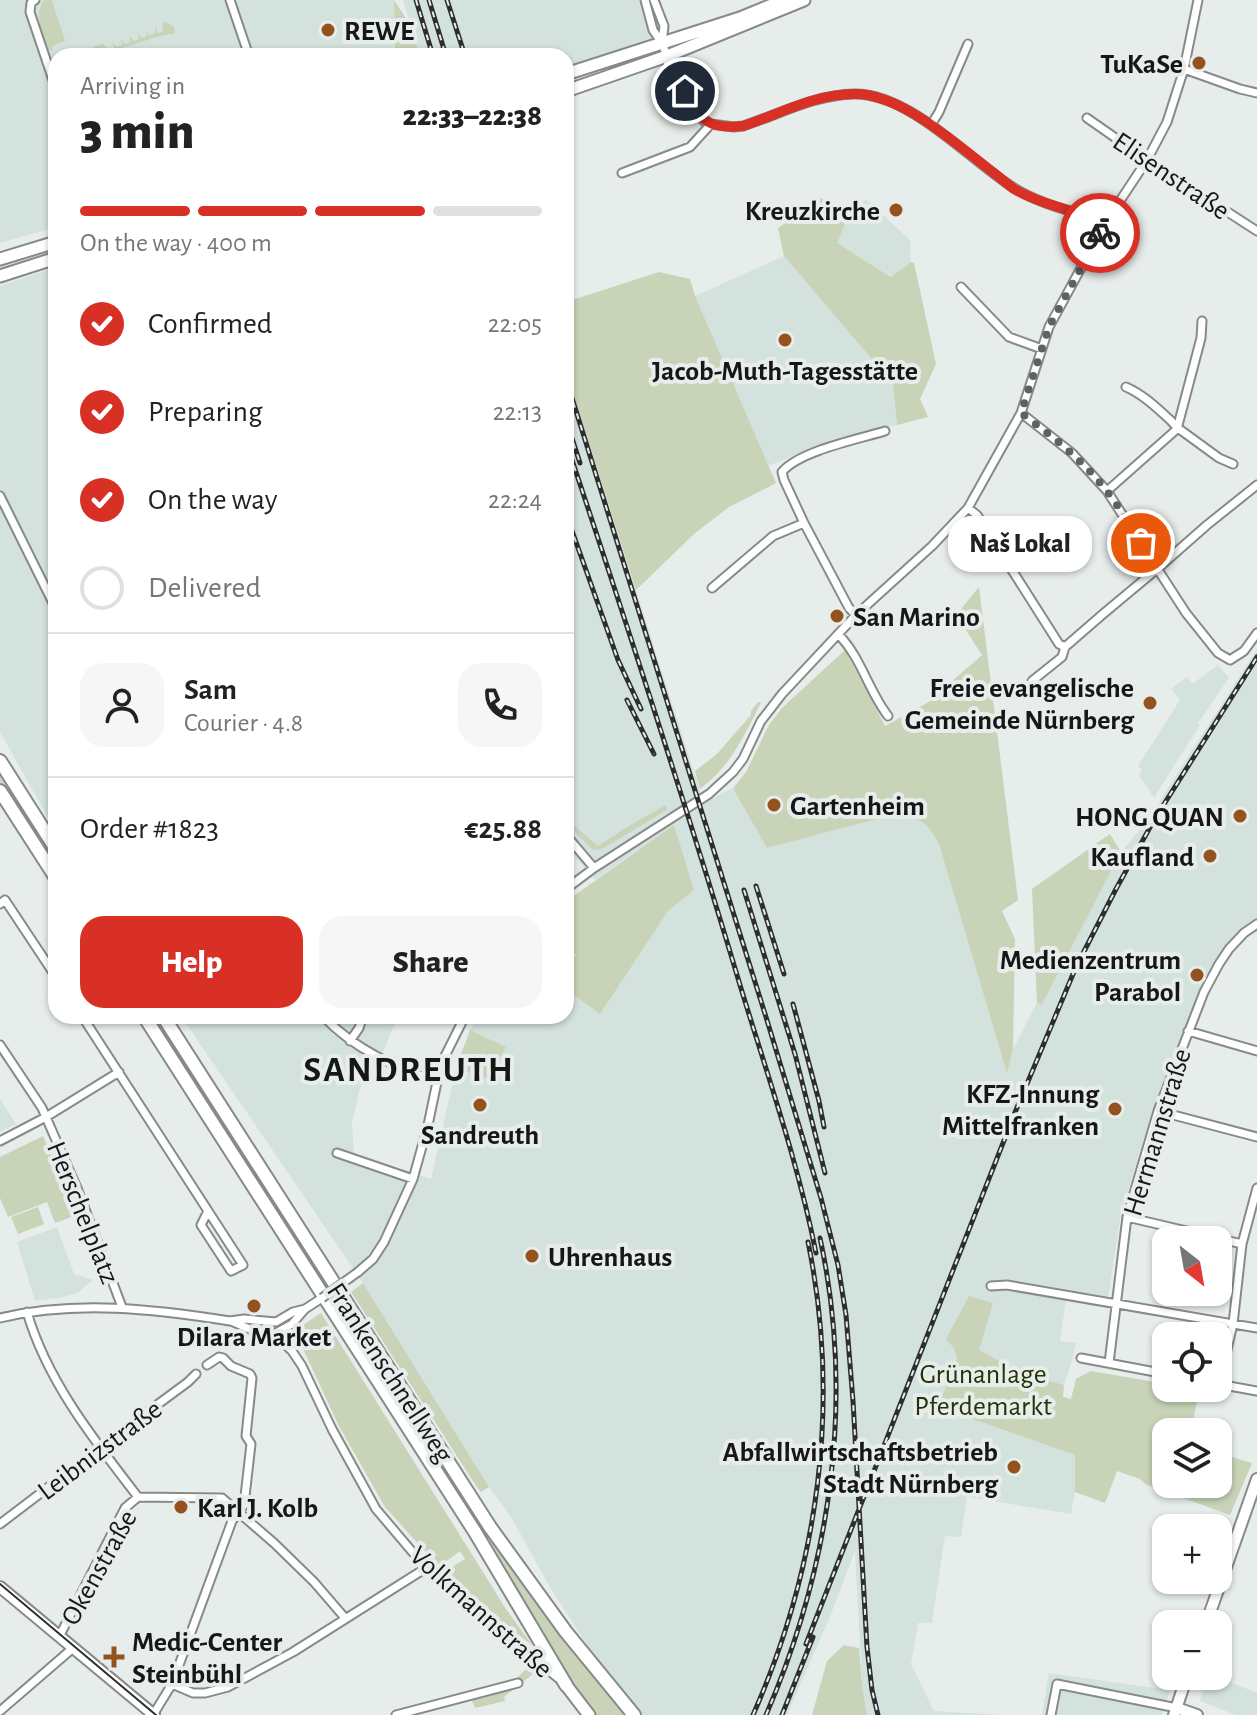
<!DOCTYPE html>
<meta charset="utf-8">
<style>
:root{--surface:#fff;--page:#f6f6f6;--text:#222;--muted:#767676;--line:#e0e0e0;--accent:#d93025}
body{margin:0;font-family:"Alegreya Sans",sans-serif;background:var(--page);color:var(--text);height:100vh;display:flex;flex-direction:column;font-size:30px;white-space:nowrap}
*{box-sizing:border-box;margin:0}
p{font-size:26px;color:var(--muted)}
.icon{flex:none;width:44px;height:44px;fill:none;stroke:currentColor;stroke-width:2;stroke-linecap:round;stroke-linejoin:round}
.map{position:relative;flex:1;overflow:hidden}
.sheet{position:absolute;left:48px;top:48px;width:526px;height:976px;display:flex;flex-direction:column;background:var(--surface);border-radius:24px;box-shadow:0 2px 6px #0004}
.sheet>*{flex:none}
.needle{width:52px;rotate:149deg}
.fabs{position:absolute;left:1152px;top:1226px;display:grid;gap:16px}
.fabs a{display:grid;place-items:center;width:80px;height:80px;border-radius:16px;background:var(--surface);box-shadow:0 2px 6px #0004;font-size:40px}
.pin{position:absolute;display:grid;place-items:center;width:68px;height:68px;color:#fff;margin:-34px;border:4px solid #fff;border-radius:50%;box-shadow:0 2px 8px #0007}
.courier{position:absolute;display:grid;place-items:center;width:80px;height:80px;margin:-40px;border:6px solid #d93025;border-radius:50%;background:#fff;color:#222;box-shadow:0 2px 10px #0007}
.bubble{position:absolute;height:56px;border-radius:24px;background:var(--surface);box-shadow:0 2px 6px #0004;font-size:26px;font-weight:800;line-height:56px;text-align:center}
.headline em{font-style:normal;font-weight:800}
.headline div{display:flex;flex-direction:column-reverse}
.headline{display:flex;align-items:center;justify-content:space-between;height:136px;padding:0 32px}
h1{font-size:52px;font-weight:800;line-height:60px}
.bar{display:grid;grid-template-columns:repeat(4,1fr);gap:12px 8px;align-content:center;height:96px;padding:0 32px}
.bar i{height:10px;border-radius:6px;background:var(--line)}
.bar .on{background:var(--accent)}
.bar p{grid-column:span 4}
.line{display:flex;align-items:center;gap:20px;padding:0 32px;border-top:2px solid var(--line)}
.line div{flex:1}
.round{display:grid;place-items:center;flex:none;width:84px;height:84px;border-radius:24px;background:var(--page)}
ol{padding:0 32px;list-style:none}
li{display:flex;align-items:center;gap:24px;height:88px}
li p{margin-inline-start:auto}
li .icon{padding:8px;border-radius:50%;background:var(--accent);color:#fff;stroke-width:4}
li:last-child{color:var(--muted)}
li i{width:44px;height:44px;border:4px solid var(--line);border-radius:50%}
.action{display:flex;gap:16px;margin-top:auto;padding:16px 32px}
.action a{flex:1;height:92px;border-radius:24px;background:var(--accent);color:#fff;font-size:32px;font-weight:800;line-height:92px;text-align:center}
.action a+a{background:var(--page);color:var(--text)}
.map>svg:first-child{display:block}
.built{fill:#d4e2dd}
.green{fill:#c8d3b7}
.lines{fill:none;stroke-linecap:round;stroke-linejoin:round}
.minor-casing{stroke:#868b89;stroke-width:11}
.secondary-casing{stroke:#868b89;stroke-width:14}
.primary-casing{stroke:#868b89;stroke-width:15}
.trunk-casing{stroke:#868b89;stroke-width:16}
.minor{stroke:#fff;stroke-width:7}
.secondary{stroke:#fff;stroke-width:10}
.primary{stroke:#fff;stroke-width:11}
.trunk{stroke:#fff;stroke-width:12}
.tram{stroke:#2d2e2e;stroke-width:2}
.rail-casing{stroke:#2d2e2e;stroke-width:5}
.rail{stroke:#e7edeb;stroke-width:2;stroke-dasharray:6;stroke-linecap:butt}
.minor-bridge-casing{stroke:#868b89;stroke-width:11;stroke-linecap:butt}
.minor-bridge{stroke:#fff;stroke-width:7}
.done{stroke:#5f6261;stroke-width:8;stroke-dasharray:0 14.4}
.route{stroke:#d93025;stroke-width:10}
.poi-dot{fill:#93521e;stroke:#e7edeb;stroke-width:3}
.labels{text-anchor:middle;stroke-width:8;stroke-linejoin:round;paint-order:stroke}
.poi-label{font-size:28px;font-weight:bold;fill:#161717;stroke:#e7edeb;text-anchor:end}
.street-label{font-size:28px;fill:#161717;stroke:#e7edeb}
.park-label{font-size:28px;fill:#253306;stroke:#e7edeb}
.district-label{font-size:36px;font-weight:bold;letter-spacing:2px;fill:#161717;stroke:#e7edeb}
</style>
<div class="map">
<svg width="1257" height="1715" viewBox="0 0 1257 1715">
<rect width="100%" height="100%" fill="#e7edeb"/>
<path class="built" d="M0,0H394L395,56H56V227L0,243Z
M403,0H654L666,42L566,75V56H420Z
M866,199L910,240L911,262L892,277L836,243L845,224Z
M784,256L893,384L897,425L831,440L768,466L695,296Z
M56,267V832L0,732V286Z
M566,371L704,803L734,787L735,792L767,848L900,813L917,817L930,828L939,844L1007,1071L1013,1049L1037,1003H1042L1121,852L1147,821L1257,649V929L1227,946L1210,971L1153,1108L1121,1214L1108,1298L1067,1292L1060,1341L1076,1343L1071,1364L1064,1385L1019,1372L978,1350L993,1303L953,1347L957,1358L938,1407L1075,1455V1492L1071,1514L967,1497L961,1537L945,1536L932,1623H918L911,1664L934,1711L1003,1715H867L862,1685L855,1551L830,1617L787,1715H642L603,1670L551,1589L511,1517L489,1487L363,1283L181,1016H398L383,1052L370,1066L360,1088L352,1122L354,1153L431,1179L456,1068L490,1079L506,1047L470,1030L480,1016H566V989L600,1013L668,911L694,890L639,849L595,880L566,847Z
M1218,665L1229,678L1198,723L1200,725L1154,798L1139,775L1142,770L1138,766L1178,703L1179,699L1171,689L1187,677L1192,684Z
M0,1099L16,1124L0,1132Z
M57,1227L74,1274L93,1280L77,1293L63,1297L35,1301L17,1242Z
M1049,1673L1170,1690L1162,1715H1042Z
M1230,1682L1257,1693V1715H1236L1200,1701L1202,1691Z"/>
<path class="green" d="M44,0H54L52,1L65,41L52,46L53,51L49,50C43,33 33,16 44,0Z
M394,0L411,26L420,56H395Z
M165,22L173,26L175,30L174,34L163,35L122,48L111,56H89L95,46L104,44L108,50L114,48L112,42L117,47L122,45L121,39L125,44L130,42V36L134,41L139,39L138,33L142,38L147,36L146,31L149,35L155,33V27L158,33L163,31L162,24Z
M822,198L845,224L837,243L891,277L911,262L914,263L936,364L920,399L928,417L897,425L893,384L784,256L778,228Z
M659,272L690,279L695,296L776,483L729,507L694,534L636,590L566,371V302Z
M979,587L1018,900L1002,911L1015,939L1013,1049L1007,1073L939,844C928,824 922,818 900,813L767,848L735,792L734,787L746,772L769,725L782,708L845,650L885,726L927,703L982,655L956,615Z
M758,702H761C745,735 730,767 700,789L695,771L717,754L751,715V711Z
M0,771L50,849L45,852L0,781Z
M666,805L667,810L602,849L593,850L566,823V819L598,846L627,827Z
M674,825L694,890L668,911L600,1014L566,989V967L576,955L566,947V907L570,903L568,900Z
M1110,834L1121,852L1042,1004L1037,1003L1032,889Z
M470,1030L506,1047L490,1079L456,1068Z
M43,1136L77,1215L55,1223L47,1202L8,1217L0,1198V1157Z
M38,1207L44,1224L18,1234L11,1217Z
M363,1283L489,1487L481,1492L477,1487L351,1292Z
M969,1296L993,1303L979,1350L1019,1372L1064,1385L1063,1397L1071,1399L1076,1379L1091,1371L1166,1384V1388L1199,1390L1191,1432H1166V1484H1218V1453L1252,1463L1230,1515L1145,1484L1140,1479L1117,1471L1105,1503L1075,1492V1455L938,1407L957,1358L953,1347L946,1339Z
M321,1313L506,1609L532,1645L471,1599L444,1572L465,1559L460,1551L439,1567L385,1507L339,1426L297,1336L300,1327Z
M493,1540C535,1601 582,1658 629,1715H595L575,1690L488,1543Z
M844,1645L859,1648L862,1685L867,1715H812L827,1661Z
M527,1668L533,1674L504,1697L505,1701L475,1708L472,1700L512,1688L518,1677Z"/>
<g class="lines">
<defs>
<path id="minor" d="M35,0L31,3L30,12L56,89
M230,0L249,56
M645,0L653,30L662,43L667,56L668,70L684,102L704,121L711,124L734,127L743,126C780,114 814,95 854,94C910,93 969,160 1014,188C1041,205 1076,212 1106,222
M654,0L664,26L662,43
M667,56L678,66L685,91L695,110
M1184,69L1240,89L1257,93
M1087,118L1147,160L1257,231
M931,125L939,112L968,44
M622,173L690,147L711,124
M961,287L1009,337L1042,349
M1126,387C1142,394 1155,406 1168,418C1174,423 1176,428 1182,431L1219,458L1233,464
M1021,413L1072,453L1107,491L1186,613L1218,653L1230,660L1244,651L1257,633
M1177,429L1201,338L1202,321
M1107,491L1177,429
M0,496L56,609
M968,508L977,515L1059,644L1065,647
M712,588L773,536L804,523
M856,615L849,608L804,523L784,480L782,472C799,451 859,439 885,431
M838,634C861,657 868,690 888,716
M1032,681L1062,657L1065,647L1103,614L1157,569L1207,525L1257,485
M566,835L594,868
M566,889L594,868L709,794L733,772L743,759L761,721L782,694L856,615L932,546L968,508L1021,413L1049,327L1106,222L1147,160L1167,122L1184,69L1198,0
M0,904L5,900L56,977
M82,1016L243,1265L231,1271L201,1225L208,1211
M323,1016C355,1050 394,1066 437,1082
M1188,1031L1257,1051
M350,1041L359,1028L363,1016
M0,1045L42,1108L77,1188L122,1307
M1158,1111L1257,1137
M0,1141L46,1117L119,1072
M337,1153L413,1179
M1127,1217L1242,1244
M358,1272L373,1259L384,1242L413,1179L428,1125L437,1082L445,1056L465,1016
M991,1286L1007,1285L1257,1328
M27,1312C47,1381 94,1440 138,1497L222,1498L274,1543L314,1582L345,1618
M0,1318C76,1300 154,1309 230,1321L244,1319L276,1322L293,1312L305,1309
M231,1321L259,1333L274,1334L292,1324L305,1309L322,1298
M274,1334L292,1351L302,1366L332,1429L376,1509L426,1568L478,1614L558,1678
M1081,1358L1166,1374
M1109,1363L1127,1217L1158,1111L1204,992L1219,964L1229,949L1244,933L1257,924
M1218,1384L1257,1391
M1219,1384L1233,1324L1242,1244L1257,1188
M0,1524L100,1448C115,1442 133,1430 142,1416L188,1382L196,1374
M59,1637L125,1508L138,1497
M172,1684L193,1693H205L228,1687L293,1652L426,1568
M0,1711L73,1648
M153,1715L172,1684L232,1521L244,1505L251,1444L246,1436L252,1378L250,1374L231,1366L223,1358L219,1357L207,1365
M396,1715L518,1683
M1051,1715L1057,1684L1177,1708"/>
<path id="secondary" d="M0,1587L154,1715
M1206,1624L1257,1479
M1177,1708L1197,1715
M1174,1715L1187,1676"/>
<path id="primary" d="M566,74L740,18L784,0
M566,91L667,56L804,0
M0,259L56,242
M0,276L56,258
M566,1685L589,1715"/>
<path id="trunk" d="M0,761L56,849
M0,791L56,878
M144,1016L475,1532L566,1685
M163,1016L490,1527L566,1632L634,1715"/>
</defs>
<use href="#minor" class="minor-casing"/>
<use href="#secondary" class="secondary-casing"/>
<use href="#primary" class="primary-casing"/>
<use href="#trunk" class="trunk-casing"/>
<use href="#minor" class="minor"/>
<use href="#secondary" class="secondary"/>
<use href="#primary" class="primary"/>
<use href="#trunk" class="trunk"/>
<path class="tram" d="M0,1584L156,1715"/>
<defs>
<path id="rail" d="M416,0L433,56
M429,0L446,56
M447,0L465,56
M566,379L766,1017L821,1198L838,1265L846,1315L853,1401L867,1647L872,1690L878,1715
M566,420L580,463
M570,454C629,631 687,807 740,985C767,1074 798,1162 816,1253
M566,514L618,660L641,709
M627,700L654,754
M756,886L784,974
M744,890L795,1054L825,1173
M793,1004L819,1101L824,1127
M806,1644L1016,1110L1076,967L1116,889L1154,820L1257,657
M753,1715C819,1566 841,1402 808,1242
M766,1715C831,1565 855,1399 820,1238
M782,1715L813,1637"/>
</defs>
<use href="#rail" class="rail-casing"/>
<use href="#rail" class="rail"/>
<defs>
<path id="minor-bridge" d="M322,1298L358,1272"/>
</defs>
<use href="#minor-bridge" class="minor-bridge-casing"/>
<use href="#minor-bridge" class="minor-bridge"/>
</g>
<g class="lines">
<path class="done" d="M1100,233L1049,327L1021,413C1052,436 1082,459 1106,490C1119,506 1129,525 1141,543"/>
<path class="route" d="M685,91C698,120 710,130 743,126C780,114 815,94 854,94C900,93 955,143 990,170C998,176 1006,183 1014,189C1040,204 1077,212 1106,222L1100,233"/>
</g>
<g class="poi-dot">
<circle cx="328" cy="30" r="8"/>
<circle cx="1199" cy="63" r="8"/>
<circle cx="896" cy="210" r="8"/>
<circle cx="785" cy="340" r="8"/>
<circle cx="837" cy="616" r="8"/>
<circle cx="1150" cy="703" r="8"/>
<circle cx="774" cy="805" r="8"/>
<circle cx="1240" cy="816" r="8"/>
<circle cx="1210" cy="856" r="8"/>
<circle cx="1197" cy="975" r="8"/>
<circle cx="480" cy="1105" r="8"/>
<circle cx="1115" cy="1109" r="8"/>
<circle cx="532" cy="1256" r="8"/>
<circle cx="254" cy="1306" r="8"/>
<circle cx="1014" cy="1467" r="8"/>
<circle cx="181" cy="1507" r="8"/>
<path d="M110 1645h8v8h8v8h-8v8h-8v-8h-8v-8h8z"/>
</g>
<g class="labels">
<g class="poi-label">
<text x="344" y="40" text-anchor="start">REWE</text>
<text x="1183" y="73">TuKaSe</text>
<text x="880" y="220">Kreuzkirche</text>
<text x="785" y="380" text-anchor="middle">Jacob-Muth-Tagesstätte</text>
<text x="853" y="626" text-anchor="start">San Marino</text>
<text x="1134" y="697">Freie evangelische<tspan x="1134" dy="32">Gemeinde Nürnberg</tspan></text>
<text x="790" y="815" text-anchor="start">Gartenheim</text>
<text x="1224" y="826">HONG QUAN</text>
<text x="1194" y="866">Kaufland</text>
<text x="1181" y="969">Medienzentrum<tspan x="1181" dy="32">Parabol</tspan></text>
<text x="1099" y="1103">KFZ-Innung<tspan x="1099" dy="32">Mittelfranken</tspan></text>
<text x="480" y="1144" text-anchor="middle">Sandreuth</text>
<text x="548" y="1266" text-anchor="start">Uhrenhaus</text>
<text x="254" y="1346" text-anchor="middle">Dilara Market</text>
<text x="998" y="1461">Abfallwirtschaftsbetrieb<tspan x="998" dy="32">Stadt Nürnberg</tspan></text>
<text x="197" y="1517" text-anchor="start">Karl J. Kolb</text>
<text x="132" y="1651" text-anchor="start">Medic-Center<tspan x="132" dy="32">Steinbühl</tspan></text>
</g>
<g class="street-label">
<text transform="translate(1172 175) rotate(34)" y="10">Elisenstraße</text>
<text transform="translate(1156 1132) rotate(-73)" y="10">Hermannstraße</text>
<text transform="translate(84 1212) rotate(68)" y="10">Herschelplatz</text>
<text transform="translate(391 1372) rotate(57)" y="10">Frankenschnellweg</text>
<text transform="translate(99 1449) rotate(-37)" y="10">Leibnizstraße</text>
<text transform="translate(98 1567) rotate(-61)" y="10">Okenstraße</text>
<text transform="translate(482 1611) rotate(42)" y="10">Volkmannstraße</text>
</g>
<g class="park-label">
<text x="983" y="1383">Grünanlage<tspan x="983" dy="32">Pferdemarkt</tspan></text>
</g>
<g class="district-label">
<text x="409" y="1081">SANDREUTH</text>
</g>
</g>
</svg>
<div class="fabs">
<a><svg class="needle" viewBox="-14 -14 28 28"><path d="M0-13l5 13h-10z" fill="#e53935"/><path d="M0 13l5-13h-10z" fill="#767676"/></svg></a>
<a><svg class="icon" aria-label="locate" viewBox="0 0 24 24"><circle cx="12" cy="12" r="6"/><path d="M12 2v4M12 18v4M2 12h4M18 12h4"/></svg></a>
<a><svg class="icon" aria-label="layers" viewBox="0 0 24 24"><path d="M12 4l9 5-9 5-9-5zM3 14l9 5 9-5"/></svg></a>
<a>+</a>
<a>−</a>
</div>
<div class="pin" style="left:1141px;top:543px;background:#ea580c"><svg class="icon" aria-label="bag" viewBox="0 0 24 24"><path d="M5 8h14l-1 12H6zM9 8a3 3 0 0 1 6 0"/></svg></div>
<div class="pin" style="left:685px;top:91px;background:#1f2937"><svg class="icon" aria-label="home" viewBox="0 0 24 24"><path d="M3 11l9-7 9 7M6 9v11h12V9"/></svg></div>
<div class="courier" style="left:1100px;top:233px"><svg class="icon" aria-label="bike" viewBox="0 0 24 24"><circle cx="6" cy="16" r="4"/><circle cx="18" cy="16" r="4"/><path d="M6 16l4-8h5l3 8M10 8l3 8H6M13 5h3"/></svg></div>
<div class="bubble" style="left:948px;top:516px;width:144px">Naš Lokal</div>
<section class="sheet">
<div class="headline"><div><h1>3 min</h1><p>Arriving in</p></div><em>22:33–22:38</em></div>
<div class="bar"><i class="on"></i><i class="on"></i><i class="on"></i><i></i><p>On the way · 400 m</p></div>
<ol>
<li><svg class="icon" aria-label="check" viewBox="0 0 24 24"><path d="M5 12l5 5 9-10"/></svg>Confirmed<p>22:05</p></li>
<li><svg class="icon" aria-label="check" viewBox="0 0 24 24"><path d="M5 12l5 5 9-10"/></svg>Preparing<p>22:13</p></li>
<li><svg class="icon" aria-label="check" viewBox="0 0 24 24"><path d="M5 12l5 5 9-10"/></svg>On the way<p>22:24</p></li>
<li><i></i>Delivered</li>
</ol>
<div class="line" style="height:144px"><a class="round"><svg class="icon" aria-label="person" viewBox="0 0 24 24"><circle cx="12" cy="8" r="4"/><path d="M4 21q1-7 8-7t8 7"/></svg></a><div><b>Sam</b><p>Courier · 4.8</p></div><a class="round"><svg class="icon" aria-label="phone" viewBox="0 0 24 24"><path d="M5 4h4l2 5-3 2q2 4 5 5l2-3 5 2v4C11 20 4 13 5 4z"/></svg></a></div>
<div class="line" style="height:104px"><div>Order #1823</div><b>€25.88</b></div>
<div class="action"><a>Help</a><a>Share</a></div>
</section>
</div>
